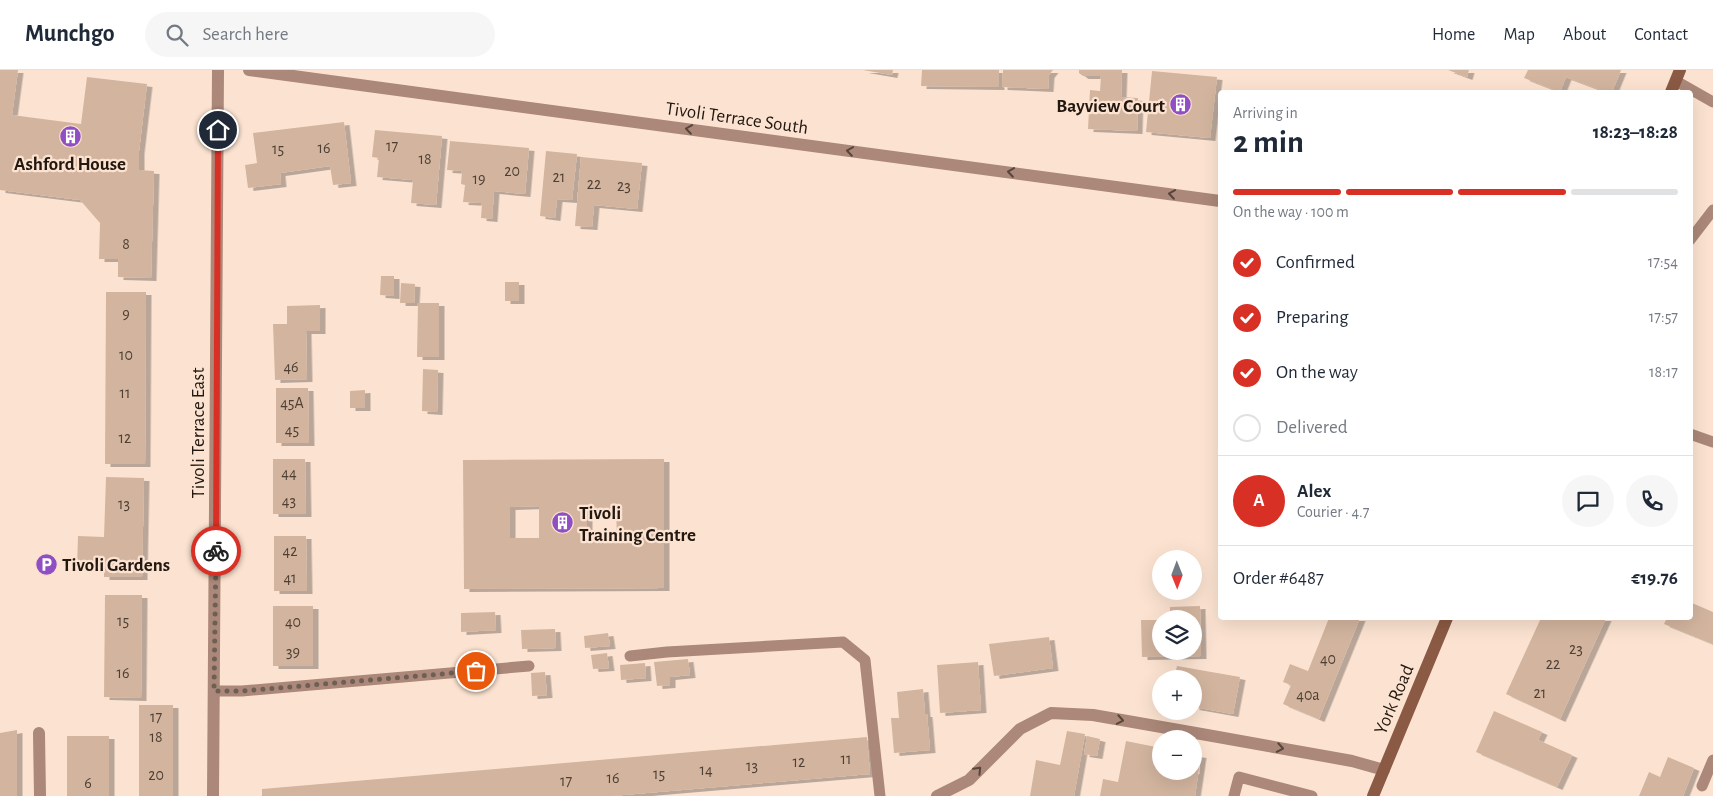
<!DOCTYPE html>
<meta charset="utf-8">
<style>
:root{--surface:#fff;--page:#f6f6f7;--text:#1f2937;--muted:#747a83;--line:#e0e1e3;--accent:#d93025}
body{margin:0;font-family:"Alegreya Sans",sans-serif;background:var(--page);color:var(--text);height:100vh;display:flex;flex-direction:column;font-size:19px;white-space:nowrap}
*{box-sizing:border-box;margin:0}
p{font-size:16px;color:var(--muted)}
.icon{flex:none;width:28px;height:28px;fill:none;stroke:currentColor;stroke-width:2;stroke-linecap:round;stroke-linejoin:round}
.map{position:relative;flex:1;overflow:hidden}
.details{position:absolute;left:1218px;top:20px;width:475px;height:530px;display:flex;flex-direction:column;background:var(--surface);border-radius:5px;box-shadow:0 5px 20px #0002}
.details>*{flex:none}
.needle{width:32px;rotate:179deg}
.controls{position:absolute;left:1152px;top:480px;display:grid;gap:10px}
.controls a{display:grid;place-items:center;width:50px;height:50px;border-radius:50%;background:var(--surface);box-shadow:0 5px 20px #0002;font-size:25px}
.pin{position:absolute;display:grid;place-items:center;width:42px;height:42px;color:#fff;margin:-21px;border:2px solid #fff;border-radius:50%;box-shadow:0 1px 5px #0007}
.courier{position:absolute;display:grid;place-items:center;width:50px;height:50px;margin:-25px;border:4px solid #d93025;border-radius:50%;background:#fff;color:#222;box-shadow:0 1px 6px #0007}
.head em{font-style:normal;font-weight:700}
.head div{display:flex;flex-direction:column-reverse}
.head{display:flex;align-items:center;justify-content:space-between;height:85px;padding:0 15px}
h1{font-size:32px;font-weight:700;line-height:38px}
.bar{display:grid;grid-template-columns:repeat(4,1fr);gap:8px 5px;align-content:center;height:60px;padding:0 15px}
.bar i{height:6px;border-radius:4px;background:var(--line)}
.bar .active{background:var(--accent)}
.bar p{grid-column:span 4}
.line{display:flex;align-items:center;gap:12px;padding:0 15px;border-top:1px solid var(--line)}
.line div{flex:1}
.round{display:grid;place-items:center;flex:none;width:52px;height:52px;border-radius:26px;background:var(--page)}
ol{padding:0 15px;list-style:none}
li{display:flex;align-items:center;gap:15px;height:55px}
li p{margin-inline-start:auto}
li .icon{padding:5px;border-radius:50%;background:var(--accent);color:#fff;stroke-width:4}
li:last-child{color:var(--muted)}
li i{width:28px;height:28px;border:2px solid var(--line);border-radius:50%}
header{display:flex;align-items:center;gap:30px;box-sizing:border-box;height:70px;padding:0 25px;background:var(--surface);border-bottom:1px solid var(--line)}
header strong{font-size:24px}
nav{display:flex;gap:28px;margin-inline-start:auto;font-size:18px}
.search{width:350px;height:45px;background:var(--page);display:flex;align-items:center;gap:12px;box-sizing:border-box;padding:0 18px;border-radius:28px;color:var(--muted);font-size:19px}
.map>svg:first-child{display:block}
.building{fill:#d3b59f;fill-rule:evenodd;filter:url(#shadow)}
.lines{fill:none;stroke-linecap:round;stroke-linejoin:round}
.lane{stroke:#ab8879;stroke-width:11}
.street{stroke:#ab8879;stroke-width:12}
.secondary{stroke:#8b5a44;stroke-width:12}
.oneway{stroke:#59453a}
.done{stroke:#6e5f54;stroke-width:5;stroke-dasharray:0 9}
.route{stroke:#d93025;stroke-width:6}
.labels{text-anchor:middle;stroke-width:4.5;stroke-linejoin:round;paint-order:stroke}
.number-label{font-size:16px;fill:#4e3f34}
.poi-label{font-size:19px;font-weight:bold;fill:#221810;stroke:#fce3d1;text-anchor:start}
.street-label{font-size:19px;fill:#221810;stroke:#fce3d1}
</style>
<header>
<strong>Munchgo</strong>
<div class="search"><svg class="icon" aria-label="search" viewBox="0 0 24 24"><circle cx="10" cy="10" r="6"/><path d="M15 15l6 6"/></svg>Search here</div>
<nav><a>Home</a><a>Map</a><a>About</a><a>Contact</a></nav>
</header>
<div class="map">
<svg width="1713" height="726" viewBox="0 0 1713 726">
<defs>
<filter id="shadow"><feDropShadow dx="5.5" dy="3" stdDeviation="0" flood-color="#0004"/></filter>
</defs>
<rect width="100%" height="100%" fill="#fce3d1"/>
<path class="building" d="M0,0H18L12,45L81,54L87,7L147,14L139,81V100L154,101L151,208L118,207V189H99L100,153L80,130L0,120Z
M863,0H893L892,5Z
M922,0H999V17L921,16Z
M1003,0H1053L1049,5L1048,19L1002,17Z
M1079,0H1122L1121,27L1138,28L1137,61L1088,59L1090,20L1100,21L1101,6H1083L1079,3Z
M1448,0H1469L1467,7Z
M1528,0H1621L1612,22H1606L1566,7L1560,22L1524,8Z
M1152,1L1217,7L1210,68L1146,62Z
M344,52L351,113L333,115L330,96L280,103L281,114L248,118L245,95L257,93L253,63Z
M375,60L442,66L436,135L411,133L413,110L377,107L379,88L372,87Z
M450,71L529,78L525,124L494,121L492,149L481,148L482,133L463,132L465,115L461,114L462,101L447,100Z
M546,81L577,84L572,130L557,129L555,148L540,146Z
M581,87L642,93L637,139L594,135L592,157L575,156Z
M381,206H394V226L380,225Z
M505,212H519V231H505Z
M401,213L415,214L414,233H400Z
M106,222H146L145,394H105Z
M418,233H439V287H417Z
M320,235V261H306L307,309L275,310L273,254H287V236Z
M423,299L438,300L437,342L422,341Z
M276,318H308L309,373H276Z
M365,320V338H350V321Z
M273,389H305L306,444H273Z
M664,389V518L464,519L463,390ZM539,436V468H510V437ZM616,437L617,468L587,469V438Z
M106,407L144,408L142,507H104V499L77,498L78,466L104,467Z
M274,466H306L307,521H274Z
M105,525H142L141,628L104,627Z
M1692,533L1713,542V574L1664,554L1667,548H1690V537Z
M273,536H313V596H273Z
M1200,536L1201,586L1142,587L1141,550H1161V581H1194V549H1170V537Z
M495,542L496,560L461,562V543Z
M1329,548H1360L1319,649L1283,634L1291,615L1283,612L1290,594L1308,601Z
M1541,548H1606L1560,649L1506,624Z
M555,559L556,578L522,579L521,560Z
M608,563L610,576L585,578L584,566Z
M1049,567L1053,598L994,606L989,574Z
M607,583L609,598L593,599L591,585Z
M688,589L690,605L670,607V615L657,616L654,592Z
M978,592L981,640L940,643L937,595Z
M645,593L646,608L621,610L620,595Z
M1177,596L1240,607L1233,644L1194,637V609H1174Z
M545,602L547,625L532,626L531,603Z
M923,619L925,644H927L930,680L894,683L891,648H899L897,622Z
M139,635H173V726H139Z
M1494,641L1542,662L1538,670L1572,685L1557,717L1476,682Z
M17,660V726H0V663Z
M1067,661L1085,664L1074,726H1030L1036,690L1060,695Z
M67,666H109V726H67Z
M1087,666L1100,669L1097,686L1084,684Z
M867,667L870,704L611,726H262V719Z
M1126,671L1161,678V701H1194V684L1201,685L1195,726H1100L1103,709L1118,712Z
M1668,687L1694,698L1683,726H1639L1649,702L1660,707Z"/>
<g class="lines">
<path class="lane" d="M1676,11L1713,32
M1690,170L1713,140
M1690,364L1713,372
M630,586L667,582L843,572L865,590L880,726
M214,621H242L529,596
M1702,716L1713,690
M1234,726L1239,707L1312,726"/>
<path class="street" d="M249,0L1220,131
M39,663L40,726
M213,726L218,0
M937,726L969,710L1020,659L1051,643L1093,645L1207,665L1352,691L1384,700"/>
<path class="secondary" d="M1671,22L1680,0
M1373,726L1447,548"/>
</g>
<defs><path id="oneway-chevron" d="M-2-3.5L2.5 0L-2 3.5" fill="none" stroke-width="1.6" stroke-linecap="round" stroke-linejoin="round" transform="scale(1.25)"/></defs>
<g class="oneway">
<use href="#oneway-chevron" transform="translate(689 59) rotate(-172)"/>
<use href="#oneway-chevron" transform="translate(850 81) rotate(-172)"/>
<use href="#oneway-chevron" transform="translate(1011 102) rotate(-172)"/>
<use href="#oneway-chevron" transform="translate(1172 124) rotate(-172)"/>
<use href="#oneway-chevron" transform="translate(1120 650) rotate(10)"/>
<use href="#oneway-chevron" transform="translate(1280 678) rotate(10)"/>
<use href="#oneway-chevron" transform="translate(978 700) rotate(-46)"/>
</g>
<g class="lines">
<path class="done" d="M216,481L214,621H242L476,601"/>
<path class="route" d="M216,481L218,60"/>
</g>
<defs>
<symbol id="building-disc" viewBox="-11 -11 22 22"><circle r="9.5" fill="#8f4ec3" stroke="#fce3d1"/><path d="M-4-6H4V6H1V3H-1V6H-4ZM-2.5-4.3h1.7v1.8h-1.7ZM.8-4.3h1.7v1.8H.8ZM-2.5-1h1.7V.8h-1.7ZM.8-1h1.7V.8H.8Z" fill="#fff"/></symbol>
<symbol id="parking-disc" viewBox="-11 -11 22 22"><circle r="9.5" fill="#8f4ec3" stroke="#fce3d1"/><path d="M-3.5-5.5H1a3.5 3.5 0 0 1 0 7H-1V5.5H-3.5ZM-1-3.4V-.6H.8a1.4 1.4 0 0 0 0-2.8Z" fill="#fff"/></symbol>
</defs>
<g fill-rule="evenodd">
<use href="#building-disc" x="1168" y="22" width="25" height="25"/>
<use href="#building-disc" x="58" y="54" width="25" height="25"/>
<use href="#building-disc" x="550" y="440" width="25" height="25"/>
<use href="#parking-disc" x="34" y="482" width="25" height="25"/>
</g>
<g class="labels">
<g class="number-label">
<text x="392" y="81">17</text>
<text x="324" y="83">16</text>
<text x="278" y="84">15</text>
<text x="425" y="94">18</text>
<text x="512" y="106">20</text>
<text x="559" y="112">21</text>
<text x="479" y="114">19</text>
<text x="594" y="119">22</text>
<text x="624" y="121">23</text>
<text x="126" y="179">8</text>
<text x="126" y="249">9</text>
<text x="126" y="290">10</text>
<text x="291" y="302">46</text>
<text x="125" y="328">11</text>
<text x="292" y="338">45A</text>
<text x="292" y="365">45</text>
<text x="125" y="373">12</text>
<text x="289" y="408">44</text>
<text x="289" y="436">43</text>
<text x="124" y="439">13</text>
<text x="290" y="486">42</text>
<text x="290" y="513">41</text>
<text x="123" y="556">15</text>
<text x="293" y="557">40</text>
<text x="1576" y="584">23</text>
<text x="293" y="587">39</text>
<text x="1328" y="594">40</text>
<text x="1553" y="599">22</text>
<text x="123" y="608">16</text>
<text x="1540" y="628">21</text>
<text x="1308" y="630">40a</text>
<text x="156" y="652">17</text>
<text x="156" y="672">18</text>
<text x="846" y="694">11</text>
<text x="799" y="697">12</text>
<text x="752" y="701">13</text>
<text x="706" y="705">14</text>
<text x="659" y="709">15</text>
<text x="156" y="710">20</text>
<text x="613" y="713">16</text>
<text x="566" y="716">17</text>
<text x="88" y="718">6</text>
</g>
<g class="poi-label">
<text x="1165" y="42" text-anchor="end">Bayview Court</text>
<text x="70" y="100" text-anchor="middle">Ashford House</text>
<text x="579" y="449">Tivoli<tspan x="579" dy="22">Training Centre</tspan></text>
<text x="62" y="501">Tivoli Gardens</text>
</g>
<g class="street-label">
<text transform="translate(737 47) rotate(8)" y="7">Tivoli Terrace South</text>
<text transform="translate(197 363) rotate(-90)" y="7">Tivoli Terrace East</text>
<text transform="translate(1393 629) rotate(-67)" y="7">York Road</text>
</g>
</g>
</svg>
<div class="controls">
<a><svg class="needle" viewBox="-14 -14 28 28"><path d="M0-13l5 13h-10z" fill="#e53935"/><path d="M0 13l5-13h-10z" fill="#747a83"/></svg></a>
<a><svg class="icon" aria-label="layers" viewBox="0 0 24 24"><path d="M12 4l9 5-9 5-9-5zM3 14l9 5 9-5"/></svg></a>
<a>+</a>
<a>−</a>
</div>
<div class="pin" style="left:476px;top:601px;background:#ea580c"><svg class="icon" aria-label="bag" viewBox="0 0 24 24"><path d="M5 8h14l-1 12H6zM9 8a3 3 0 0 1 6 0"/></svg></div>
<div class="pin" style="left:218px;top:60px;background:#1f2937"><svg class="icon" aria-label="home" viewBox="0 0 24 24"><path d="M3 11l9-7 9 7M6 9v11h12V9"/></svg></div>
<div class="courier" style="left:216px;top:481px"><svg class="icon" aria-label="bike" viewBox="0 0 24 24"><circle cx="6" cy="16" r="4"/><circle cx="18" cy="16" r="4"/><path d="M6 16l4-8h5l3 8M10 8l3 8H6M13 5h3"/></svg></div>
<section class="details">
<div class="head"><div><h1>2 min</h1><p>Arriving in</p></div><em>18:23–18:28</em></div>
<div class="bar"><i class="active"></i><i class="active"></i><i class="active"></i><i></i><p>On the way · 100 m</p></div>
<ol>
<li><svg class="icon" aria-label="check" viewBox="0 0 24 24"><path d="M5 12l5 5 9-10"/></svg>Confirmed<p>17:54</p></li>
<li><svg class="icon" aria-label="check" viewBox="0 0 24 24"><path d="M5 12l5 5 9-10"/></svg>Preparing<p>17:57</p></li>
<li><svg class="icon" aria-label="check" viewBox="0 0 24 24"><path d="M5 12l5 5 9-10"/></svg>On the way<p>18:17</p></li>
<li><i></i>Delivered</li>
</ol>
<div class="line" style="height:90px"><b class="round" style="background:var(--accent);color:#fff">A</b><div><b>Alex</b><p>Courier · 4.7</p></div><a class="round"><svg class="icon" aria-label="chat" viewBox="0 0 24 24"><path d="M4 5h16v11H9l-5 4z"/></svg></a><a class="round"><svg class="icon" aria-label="phone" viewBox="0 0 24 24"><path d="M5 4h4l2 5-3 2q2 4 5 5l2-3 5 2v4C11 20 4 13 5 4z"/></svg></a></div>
<div class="line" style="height:65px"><div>Order #6487</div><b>€19.76</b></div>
</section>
</div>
